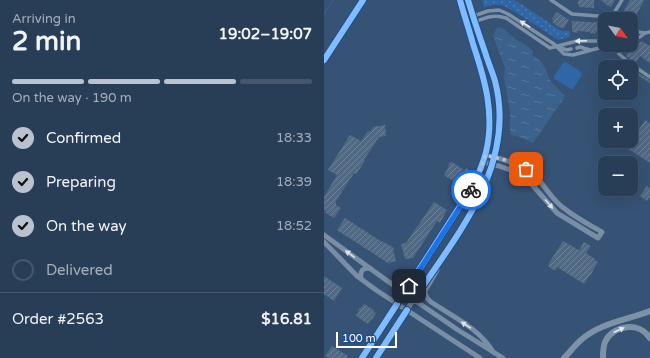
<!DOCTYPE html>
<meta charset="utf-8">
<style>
:root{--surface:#283e57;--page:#344961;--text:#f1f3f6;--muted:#a5aeba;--line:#44576d;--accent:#b9c2ce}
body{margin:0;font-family:"Varela Round",sans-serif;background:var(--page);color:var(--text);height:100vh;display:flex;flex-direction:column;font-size:15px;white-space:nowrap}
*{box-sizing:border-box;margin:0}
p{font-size:13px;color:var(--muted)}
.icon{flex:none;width:22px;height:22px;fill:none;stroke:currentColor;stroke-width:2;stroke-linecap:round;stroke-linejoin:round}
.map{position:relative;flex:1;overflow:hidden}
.sheet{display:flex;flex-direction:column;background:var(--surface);width:324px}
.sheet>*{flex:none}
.needle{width:26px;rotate:123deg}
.controls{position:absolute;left:274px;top:12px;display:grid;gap:8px}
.controls a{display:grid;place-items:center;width:40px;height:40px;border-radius:8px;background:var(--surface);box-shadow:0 4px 16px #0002,0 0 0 1px var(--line);font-size:20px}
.scale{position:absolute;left:12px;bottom:10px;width:61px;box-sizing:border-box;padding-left:4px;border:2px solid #fff;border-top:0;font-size:11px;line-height:14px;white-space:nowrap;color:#fff;-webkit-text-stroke:3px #1b4f8f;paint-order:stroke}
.pin{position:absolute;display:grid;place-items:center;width:34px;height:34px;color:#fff;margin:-17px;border-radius:8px;box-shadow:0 2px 6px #0006}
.courier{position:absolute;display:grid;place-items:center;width:40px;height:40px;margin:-20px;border:3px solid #1a73e8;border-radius:50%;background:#fff;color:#222;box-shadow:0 1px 5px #0007}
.overview em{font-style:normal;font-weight:700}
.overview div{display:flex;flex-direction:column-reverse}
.overview{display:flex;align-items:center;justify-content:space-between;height:68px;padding:0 12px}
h1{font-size:26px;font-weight:700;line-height:30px}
.bar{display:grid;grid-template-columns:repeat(4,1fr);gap:6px 4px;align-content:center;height:48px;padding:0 12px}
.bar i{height:5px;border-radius:3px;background:var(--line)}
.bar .selected{background:var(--accent)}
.bar p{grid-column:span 4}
.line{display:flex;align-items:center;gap:10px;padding:0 12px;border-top:1px solid var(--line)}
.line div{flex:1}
ol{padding:0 12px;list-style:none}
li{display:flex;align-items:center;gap:12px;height:44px}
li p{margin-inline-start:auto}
li .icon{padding:4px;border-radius:50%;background:var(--accent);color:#111;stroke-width:4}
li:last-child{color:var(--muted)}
li i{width:22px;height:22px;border:2px solid var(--line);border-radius:50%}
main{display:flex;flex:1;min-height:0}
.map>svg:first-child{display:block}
.grass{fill:url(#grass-dots)}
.pitch{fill:#2f66a5}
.water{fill:url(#water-ripples)}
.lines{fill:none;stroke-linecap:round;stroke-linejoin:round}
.stream{stroke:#3b618d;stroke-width:1}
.building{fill:url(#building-hatch)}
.street{stroke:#7d92a8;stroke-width:3.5}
.secondary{stroke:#798da4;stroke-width:5}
.highway{stroke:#7e92a7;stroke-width:6}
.cycleway-casing{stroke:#1b4f8f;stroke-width:8}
.cycleway{stroke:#80bcff;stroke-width:6}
.oneway{fill:#e5e9ee}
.oneway2{fill:#dee2e8}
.oneway3{fill:#e5e9ed}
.done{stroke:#b9c2ce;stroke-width:4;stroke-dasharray:0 7.2}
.route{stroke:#1a73e8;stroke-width:5}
</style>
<main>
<section class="sheet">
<div class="overview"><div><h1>2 min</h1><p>Arriving in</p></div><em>19:02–19:07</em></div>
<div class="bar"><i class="selected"></i><i class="selected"></i><i class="selected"></i><i></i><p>On the way · 190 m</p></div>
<ol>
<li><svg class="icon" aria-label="check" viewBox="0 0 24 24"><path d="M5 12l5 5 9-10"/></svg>Confirmed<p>18:33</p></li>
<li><svg class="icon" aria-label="check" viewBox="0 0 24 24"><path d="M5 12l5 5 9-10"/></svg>Preparing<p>18:39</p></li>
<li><svg class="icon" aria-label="check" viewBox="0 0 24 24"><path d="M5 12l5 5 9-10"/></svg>On the way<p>18:52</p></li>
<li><i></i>Delivered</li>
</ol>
<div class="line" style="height:52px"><div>Order #2563</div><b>$16.81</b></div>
</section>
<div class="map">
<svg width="326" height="358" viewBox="0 0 326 358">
<defs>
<pattern id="grass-dots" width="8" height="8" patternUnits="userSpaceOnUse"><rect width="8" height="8" fill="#2f66a5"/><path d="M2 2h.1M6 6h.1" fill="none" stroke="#4e7db2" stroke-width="1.8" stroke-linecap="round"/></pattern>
<pattern id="water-ripples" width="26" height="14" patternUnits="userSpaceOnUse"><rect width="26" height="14" fill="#3b618d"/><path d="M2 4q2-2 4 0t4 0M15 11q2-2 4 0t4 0" fill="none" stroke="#58799e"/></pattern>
<pattern id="building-hatch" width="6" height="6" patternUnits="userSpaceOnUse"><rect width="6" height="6" fill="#526984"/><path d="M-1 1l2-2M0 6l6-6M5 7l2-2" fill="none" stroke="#6c8096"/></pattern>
</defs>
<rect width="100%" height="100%" fill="#365274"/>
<path class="grass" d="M158,0H190L202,7L234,29L238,31H246V37L234,40L193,13L178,5H169L160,7Z"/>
<path class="pitch" d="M242,62L257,72L258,75L249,89H247L230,79V76L239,63Z"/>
<path class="water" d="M174,27L180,29L194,41L202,45L209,51L208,55C213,58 217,61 220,66C224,72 224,79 229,84C233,88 237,91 241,96L238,101L209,143L192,136H189L186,133V112L180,77L181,68L169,36L171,31Z"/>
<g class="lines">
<path class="stream" d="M0,14L9,0"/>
</g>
<path class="building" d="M254,0H270V8L255,7V4H254Z
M276,0H291L287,7L281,4V3Z
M306,0H320L313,14L310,15L308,19H295Z
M233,12L245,20L239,29L237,27L236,28L228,22L230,20L228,19Z
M248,21L281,23V33L272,32V34L266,33V32L254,31V33L248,32Z
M317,41L326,46V63L316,56L311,63L302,56L308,44H309L310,43L313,44L314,42L316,43Z
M307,68L326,80V83L313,75L307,70Z
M321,120L326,123V163L303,148Z
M61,125L62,136L55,137L40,160L41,161L32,174L30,173L12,201V205L17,208L10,218L2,213L0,209V197L13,175L4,170L26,135L37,141L44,131L46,132L49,127Z
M128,162L140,170L142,168L147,171L137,186L120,175L125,166V163Z
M323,186L326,188V197L323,201L316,196Z
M110,202L123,210L116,223L113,221L89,258L81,259L77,244L82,243Z
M21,218L58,242V241L70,248L69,249L72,261L64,263L13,230Z
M239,241L255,250L260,242L267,246L262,253L271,259L270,260L274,262L266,276V275L260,284L233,267L231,271L224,266L226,263H225Z
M0,276L18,288L10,301L0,294Z
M40,304L50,310L49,311L52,313L48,320L47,319L44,324L32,316L35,311L34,310L36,308H37Z
M8,346L24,356L23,358H5L1,356Z"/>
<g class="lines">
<path class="street" d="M227,0L248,14L287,17
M287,18L298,0
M141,19L164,11L175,10L184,14L230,44L240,54L249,55L286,45
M143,25C157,20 167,13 182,18L226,48L253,41H273L281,40
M307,34L315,32L321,33L326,32
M307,39L316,37L321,33
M292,45L295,54L307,64L326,77
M234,47L243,50L247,49
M253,48L256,47L266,50"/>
<path class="secondary" d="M159,162L175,166L195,173L203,179L233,213L274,238L278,232C266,225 252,218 241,209C229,201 223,189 214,179C197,163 182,160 161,155
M0,235L80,293L134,330L179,358
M0,242L33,276L52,290L156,358
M113,270L101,291C101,296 103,299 107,302C128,316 156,329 169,352
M37,279C36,271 38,268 46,268
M38,358L149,186C154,175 159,164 162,152C171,114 161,80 149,44C145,29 140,15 136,0
M52,358C68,334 82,310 98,287C135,232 182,174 175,104C173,86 167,69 161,52C155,34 149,17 144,0"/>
<path class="highway" d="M240,358C246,352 251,345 257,340C276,323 303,320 326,311
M279,358C279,352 279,347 281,342C289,325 315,321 326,338"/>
<defs>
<path id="cycleway" d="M0,60L39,0
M80,293L149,186C154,175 159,164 162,152C171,114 161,80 149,44C145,29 140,15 136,0
M90,299C133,235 193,165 171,81C168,71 164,62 161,52C155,35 149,17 144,0
M38,358L73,304
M52,358L83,310"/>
</defs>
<use href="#cycleway" class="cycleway-casing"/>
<use href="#cycleway" class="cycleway"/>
</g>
<defs><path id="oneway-solid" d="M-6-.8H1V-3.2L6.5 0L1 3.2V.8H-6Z"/></defs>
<g class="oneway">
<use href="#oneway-solid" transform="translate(201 24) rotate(-147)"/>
<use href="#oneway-solid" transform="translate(257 41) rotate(178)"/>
</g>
<g class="oneway2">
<use href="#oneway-solid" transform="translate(225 204) rotate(49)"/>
<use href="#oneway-solid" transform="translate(26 254) rotate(-144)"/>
<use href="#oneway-solid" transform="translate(142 325) rotate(-147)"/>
</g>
<use class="oneway3" href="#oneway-solid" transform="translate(295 330) rotate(-24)"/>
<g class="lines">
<path class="done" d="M147,190L157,168L161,155L190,162L202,169"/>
<path class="route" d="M85,286L147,190"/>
</g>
</svg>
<div class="controls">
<a><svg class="needle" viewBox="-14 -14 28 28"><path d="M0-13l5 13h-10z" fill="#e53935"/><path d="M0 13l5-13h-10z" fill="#a5aeba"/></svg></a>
<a><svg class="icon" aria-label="locate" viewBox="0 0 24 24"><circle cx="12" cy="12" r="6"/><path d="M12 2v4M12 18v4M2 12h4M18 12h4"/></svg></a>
<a>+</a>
<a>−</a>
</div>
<div class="scale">100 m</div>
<div class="pin" style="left:202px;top:169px;background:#ea580c"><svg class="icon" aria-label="bag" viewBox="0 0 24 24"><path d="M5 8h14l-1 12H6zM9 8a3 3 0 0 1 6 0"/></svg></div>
<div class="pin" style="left:85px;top:286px;background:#1f2937"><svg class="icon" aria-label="home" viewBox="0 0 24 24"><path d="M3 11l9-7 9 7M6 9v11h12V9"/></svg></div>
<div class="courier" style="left:147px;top:190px"><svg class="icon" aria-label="bike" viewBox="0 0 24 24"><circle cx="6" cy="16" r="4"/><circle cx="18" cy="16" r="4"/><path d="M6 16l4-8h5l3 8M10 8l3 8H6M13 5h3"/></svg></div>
</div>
</main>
